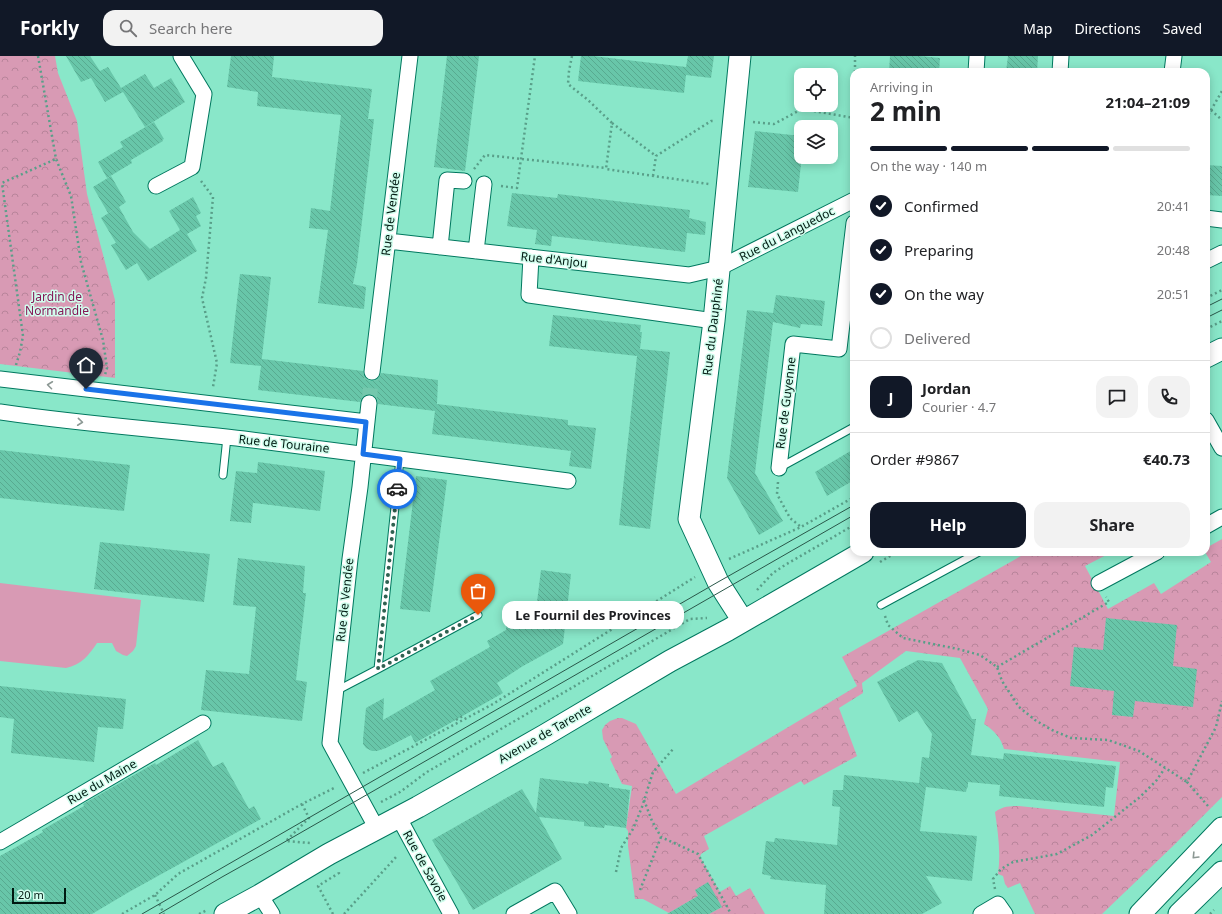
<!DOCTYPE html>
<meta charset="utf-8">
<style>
:root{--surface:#fff;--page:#f2f2f2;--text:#202124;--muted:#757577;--line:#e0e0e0;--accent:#111827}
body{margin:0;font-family:"Noto Sans",sans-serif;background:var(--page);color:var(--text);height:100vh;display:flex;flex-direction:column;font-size:15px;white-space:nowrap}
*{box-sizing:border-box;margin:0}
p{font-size:13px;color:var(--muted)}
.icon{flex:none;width:22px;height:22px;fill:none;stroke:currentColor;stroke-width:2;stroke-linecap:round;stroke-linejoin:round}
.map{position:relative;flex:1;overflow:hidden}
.sheet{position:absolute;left:850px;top:12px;width:360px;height:488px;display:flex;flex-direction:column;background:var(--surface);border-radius:12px;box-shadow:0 2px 10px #0003}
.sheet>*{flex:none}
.controls{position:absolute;left:794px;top:12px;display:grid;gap:8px}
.controls a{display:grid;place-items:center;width:44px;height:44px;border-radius:8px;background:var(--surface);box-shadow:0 2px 10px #0003;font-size:20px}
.scale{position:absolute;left:12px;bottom:10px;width:54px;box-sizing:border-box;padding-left:4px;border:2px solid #001911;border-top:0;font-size:11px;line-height:14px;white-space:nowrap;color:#001911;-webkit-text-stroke:3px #d1feee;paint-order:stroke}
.pin{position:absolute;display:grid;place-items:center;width:34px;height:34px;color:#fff;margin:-41px -17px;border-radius:50% 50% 50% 0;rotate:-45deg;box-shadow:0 0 4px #0007}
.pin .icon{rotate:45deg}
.courier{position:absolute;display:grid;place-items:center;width:40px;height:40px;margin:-20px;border:3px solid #1a73e8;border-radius:50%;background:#fff;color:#222;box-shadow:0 1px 5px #0007}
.bubble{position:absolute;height:28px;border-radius:12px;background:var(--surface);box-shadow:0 2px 10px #0003;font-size:13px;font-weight:700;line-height:28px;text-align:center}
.head em{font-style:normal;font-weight:700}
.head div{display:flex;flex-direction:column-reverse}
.head{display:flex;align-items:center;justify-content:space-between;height:68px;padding:0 20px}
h1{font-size:26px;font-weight:700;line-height:30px}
.bar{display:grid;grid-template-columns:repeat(4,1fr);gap:6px 4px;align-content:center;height:48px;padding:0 20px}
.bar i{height:5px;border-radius:3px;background:var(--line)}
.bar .current{background:var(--accent)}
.bar p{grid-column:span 4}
.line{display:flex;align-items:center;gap:10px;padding:0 20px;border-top:1px solid var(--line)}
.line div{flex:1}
.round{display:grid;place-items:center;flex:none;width:42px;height:42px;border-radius:12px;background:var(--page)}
ol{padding:0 20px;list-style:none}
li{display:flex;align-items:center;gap:12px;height:44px}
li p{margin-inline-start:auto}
li .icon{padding:4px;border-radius:50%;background:var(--accent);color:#fff;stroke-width:4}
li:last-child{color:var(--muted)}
li i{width:22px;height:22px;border:2px solid var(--line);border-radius:50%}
.action{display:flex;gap:8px;margin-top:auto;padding:8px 20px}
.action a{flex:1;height:46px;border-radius:12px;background:var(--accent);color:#fff;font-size:16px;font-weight:700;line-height:46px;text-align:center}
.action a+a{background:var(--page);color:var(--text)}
header{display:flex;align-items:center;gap:24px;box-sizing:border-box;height:56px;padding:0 20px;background:var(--accent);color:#fff}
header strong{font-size:19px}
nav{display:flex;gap:22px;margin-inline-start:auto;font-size:14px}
.search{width:280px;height:36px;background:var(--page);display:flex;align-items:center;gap:10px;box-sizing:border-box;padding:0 14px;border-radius:12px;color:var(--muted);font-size:15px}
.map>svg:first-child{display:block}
.grass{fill:#d89ab4}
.forest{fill:url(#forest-crowns)}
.building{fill:url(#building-back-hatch)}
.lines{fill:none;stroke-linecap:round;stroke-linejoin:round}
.street-tunnel{stroke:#74c8ad;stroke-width:15;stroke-dasharray:15 8;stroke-linecap:butt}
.lane-casing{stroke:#00785f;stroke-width:9}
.street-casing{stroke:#00785f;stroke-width:17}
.secondary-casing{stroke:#00785f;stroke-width:23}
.path{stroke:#599f89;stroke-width:2.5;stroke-dasharray:2 3;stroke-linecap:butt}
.lane{stroke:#fff;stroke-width:7}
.street{stroke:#fff;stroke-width:15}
.secondary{stroke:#fff;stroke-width:21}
.tram{stroke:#295749;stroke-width:1}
.oneway{stroke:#8c9894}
.done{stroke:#306151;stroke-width:4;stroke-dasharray:0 7.2}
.route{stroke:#1a73e8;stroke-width:5}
.labels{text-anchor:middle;stroke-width:3;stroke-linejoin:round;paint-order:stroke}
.street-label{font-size:12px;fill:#001911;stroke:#d1feee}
.park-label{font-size:12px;fill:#851756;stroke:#d1feee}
</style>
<header>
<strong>Forkly</strong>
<div class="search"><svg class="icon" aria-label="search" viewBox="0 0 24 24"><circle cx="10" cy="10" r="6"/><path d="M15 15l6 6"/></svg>Search here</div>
<nav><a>Map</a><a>Directions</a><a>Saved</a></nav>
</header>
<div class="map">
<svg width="1222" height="858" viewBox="0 0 1222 858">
<defs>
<pattern id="forest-crowns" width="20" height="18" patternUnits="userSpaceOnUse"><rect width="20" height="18" fill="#d89ab4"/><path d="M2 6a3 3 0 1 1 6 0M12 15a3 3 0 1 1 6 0" fill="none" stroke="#b8849a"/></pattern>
<pattern id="building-back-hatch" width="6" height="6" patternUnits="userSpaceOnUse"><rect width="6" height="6" fill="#68c6a9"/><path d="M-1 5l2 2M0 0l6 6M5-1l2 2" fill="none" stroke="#58aa90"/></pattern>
</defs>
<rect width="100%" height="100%" fill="#89e7c9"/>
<path class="grass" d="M0,527L141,544L136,590L133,595L127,600L123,599L116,595L112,587H97C89,599 81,609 66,612L0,605Z"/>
<path class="forest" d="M0,0H55L58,17L77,65L87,138L115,244V322L0,308Z
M1222,483V741L1172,791L1102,858H1035L1020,827L1008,832L1005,828L1003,820L998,818C1001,797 998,777 995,756C1003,750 1010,750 1019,750L1114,760L1120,706L1004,693C1001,682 994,674 984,668L988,653L960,602L906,595L862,627L863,637L839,652L857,700L804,729L801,725L704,780L709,793L701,798L700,801L720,836L730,830L736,840L750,832L765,858H699H709L722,851L698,840L669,857L643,843H635L628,790V775L626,772L632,730L622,728L610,703L612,701L603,683L602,674L605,669L610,665L618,662H622L636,668L676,738L857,630L842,601L1028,496H1112L1085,510L1108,553L1154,527L1161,538L1211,506L1205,496L1206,492Z"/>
<path class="building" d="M66,0H90L100,15L108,11L121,32L145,18L154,32L171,22L185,46L145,71L123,36L105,46L91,22L81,26Z
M231,0H274L272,21L372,33L368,63H374L357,208L353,228L366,231L364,253L318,247L328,174L309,172L311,152L330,155L341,59L257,50L258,36L227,31Z
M447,0H479L465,115L434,111Z
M581,0H593L686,11L688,0H714L711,22L686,19L684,37L578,25Z
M890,0H920L940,2L939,16H889Z
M1008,0H1038L1037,16H1006Z
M154,66L164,83L162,84L163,85L131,104L132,107L107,122L98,106L123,91L120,86Z
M755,75L801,80V108L798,136L748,131Z
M1206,109L1222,110V140L1206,139Z
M111,120L126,146L119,151L133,176L150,193L180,174L169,155L193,141L201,157L196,160L201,170L187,178L197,195L148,225L137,207L126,214L111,189L116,187L101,162L116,152L108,157L93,131Z
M512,137L557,142L558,138L690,154L689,162L706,166L705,179L687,177L685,196L552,180L551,190L535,188L537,174L507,170Z
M240,218L271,221L261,310L262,303L363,315L364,320L366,323L371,325L376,324L379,321L381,317L438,324L437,348L568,364V369L596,372L591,413L569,410L571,395L432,378L435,355L378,348L377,343L374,340L370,338L365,339L362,342L360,346L258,334L261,310L230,307Z
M776,239L825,245L822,270L801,268L800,272L773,266L755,417L783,465L759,479L727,422L747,254L773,257Z
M553,259L641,269L640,276H642L640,293L670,296L650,473L619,469L637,300L549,290Z
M854,393V424L827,440L815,416Z
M0,394L130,409L124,455L0,442Z
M258,406L325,415L320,455L253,447L251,467L230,465L236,415L257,417Z
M416,420L447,424L430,556L400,553Z
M100,486L210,498L204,546L94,533Z
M238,502L305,510L303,537H306L296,624L307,626L302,665L201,654L206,614L249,618L256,551L233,549Z
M541,514L571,518L563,588L523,610L497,627L503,637L415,687L411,679L386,692L377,695H372L366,692L363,688V683L366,652L384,642L383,664L435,634L430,625L490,591L487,585L506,574L509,550L536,554Z
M1106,562L1177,569L1173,610L1197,613L1193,651L1135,645L1133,661L1112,659L1114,635L1070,630L1074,591L1103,594Z
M918,604L942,607L972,663H976L971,699L1003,703L1004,697L1116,710L1113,732L1106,731L1104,751L999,740L1000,729L968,726V732L967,731L966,736L926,731L920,775L977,780L972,825L926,820L942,847L922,858H824L826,829L770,823L771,820L762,818L766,785L774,786L775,782L837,789L840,751L832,750L833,734H843L844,719L919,727L922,701L929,702L932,678L917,655L899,666L877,626Z
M0,630L126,643L123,673L98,671L94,706L11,697L14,663L0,661Z
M198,684L213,711L223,706L249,753L254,750L261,763L129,836L92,858H0V800L43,776L42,774L84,750L83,748L155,707L156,709Z
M540,722L588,728L589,725L609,728V731L630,734L626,772L605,769L604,772L584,770V766L539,761L562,803L473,854L432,784L522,733L536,757Z
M708,826L722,851L709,858H667L698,840L695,834Z"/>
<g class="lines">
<path class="street-tunnel" d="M369,347L372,316"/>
<defs>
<path id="lane" d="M779,412L854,371
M223,419L227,381
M881,549L979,496
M378,613L478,559
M336,635L378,613L400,403"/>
<path id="street" d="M976,16L977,0
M1060,16L1061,0
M1172,16L1174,0
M156,130L192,111L204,38L181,0
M1206,162L1222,164
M388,185L689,219L719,212L854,144
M440,191L447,124L464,125
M476,195L484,128
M531,201L529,239L714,265
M1206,205L1222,197
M372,316L410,0
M0,323L367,366
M369,347L360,431L350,503L330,687L377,773
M0,356C81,368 163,374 244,383C352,396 460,411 568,425
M1206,364L1222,392
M779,412L793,288L839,293L854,167
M1206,470L1222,461
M1099,527L1157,496
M399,762L451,858
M0,786L203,667
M260,839L272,858
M514,858L555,835L569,858
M981,858L998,848L1005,858"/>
<path id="secondary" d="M740,0L714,265L689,463L718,526L743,565
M1206,301L1222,293
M225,858L260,839L329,798L418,751L545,679L670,605L728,574L863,496
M1140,858L1222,772
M1179,858L1222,816"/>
</defs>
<use href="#lane" class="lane-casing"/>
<use href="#street" class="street-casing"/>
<use href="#secondary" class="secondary-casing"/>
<path class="path" d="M38,0L56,103L71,140L81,206L103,284L107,312L105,319
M572,0L569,15L568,28L588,44L612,67L606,113L709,128
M855,16V0
M1211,54L1222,64
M1206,63L1222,35
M753,66L774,68L802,53L854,62
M612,67L656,100
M474,113L485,99L606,112
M653,120L656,100L711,65H714
M201,125L213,141L206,222L202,242L217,307L213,331
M501,130L517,132L535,0
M1206,242L1222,234
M1206,273L1222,265
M16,309L20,296L23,280L2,127L56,103
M778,426L777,438L790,462L801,471
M729,503L801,471L854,441
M880,506L897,496
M757,534L773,517L785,509L854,469
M885,560L888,569L903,582L958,593L980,599L997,611L1002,625L1019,651L1035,664L1052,674L1071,682L1108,684L1139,695L1187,726
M997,611L1109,546L1106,541
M456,664L463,660
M363,717L493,648L695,521
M644,744L652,765L661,781L698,798L730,856L729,858
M381,746L400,736L427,716L690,563L707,562
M302,748L309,762L286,785L310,787
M1208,750L1187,726L1216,671L1222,645
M616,816L621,792L633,773L642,751L653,716L674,692
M995,833L993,823L1001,813L1013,806L1057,798L1092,779L1140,741L1156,725L1165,712
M640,834L661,781
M155,839L164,858
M122,858L155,839L178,818L302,748L336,731
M199,858L207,854
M333,858L318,830L339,817L338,815
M344,858L397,800
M1210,858L1214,854"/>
<use href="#lane" class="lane"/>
<use href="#street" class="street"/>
<use href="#secondary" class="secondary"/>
<path class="tram" d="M1206,251L1222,243
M1206,262L1222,254
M142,858L718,526L854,449
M159,858L222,821L281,788L854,459"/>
</g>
<defs><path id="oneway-chevron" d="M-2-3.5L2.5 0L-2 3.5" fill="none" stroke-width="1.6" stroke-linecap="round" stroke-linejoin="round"/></defs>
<g class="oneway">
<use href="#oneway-chevron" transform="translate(50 329) rotate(-173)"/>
<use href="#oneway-chevron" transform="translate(80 366) rotate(6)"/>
<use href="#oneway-chevron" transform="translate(1195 800) rotate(134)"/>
</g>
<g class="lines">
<path class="done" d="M397,433L378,613L478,559"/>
<path class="route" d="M86,333L366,366L363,398L400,403L397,433"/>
</g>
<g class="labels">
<g class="street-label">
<text transform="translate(391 158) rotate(-83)" y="4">Rue de Vendée</text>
<text transform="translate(787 178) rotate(-27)" y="4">Rue du Languedoc</text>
<text transform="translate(554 204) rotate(6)" y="4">Rue d'Anjou</text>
<text transform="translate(713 271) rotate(-83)" y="4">Rue du Dauphiné</text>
<text transform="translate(786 347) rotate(-83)" y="4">Rue de Guyenne</text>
<text transform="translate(284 388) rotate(6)" y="4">Rue de Touraine</text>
<text transform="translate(345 544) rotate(-84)" y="4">Rue de Vendée</text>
<text transform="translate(545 678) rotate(-30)" y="4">Avenue de Tarente</text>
<text transform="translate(102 726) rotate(-30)" y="4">Rue du Maine</text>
<text transform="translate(425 810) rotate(61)" y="4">Rue de Savoie</text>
</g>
<g class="park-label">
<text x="57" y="245">Jardin de<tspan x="57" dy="14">Normandie</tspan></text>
</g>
</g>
</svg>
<div class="controls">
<a><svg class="icon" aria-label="locate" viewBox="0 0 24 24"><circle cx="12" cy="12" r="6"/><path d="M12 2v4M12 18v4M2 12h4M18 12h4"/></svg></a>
<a><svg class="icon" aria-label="layers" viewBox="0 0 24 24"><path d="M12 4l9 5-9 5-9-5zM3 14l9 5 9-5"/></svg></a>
</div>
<div class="scale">20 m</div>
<div class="pin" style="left:478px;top:559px;background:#ea580c"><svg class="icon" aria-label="bag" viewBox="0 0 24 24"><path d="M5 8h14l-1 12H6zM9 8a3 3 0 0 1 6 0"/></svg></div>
<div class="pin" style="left:86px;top:333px;background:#1f2937"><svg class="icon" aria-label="home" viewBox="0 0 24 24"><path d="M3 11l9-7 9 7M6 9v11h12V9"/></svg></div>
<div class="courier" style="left:397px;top:433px"><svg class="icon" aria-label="car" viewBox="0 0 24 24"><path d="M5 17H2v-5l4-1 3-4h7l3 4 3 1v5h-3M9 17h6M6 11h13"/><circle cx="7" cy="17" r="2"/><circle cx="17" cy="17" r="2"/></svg></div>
<div class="bubble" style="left:502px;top:545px;width:182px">Le Fournil des Provinces</div>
<section class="sheet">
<div class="head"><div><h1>2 min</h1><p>Arriving in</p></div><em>21:04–21:09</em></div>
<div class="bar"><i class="current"></i><i class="current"></i><i class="current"></i><i></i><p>On the way · 140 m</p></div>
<ol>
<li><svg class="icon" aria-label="check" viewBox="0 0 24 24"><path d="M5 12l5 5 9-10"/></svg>Confirmed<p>20:41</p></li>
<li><svg class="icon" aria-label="check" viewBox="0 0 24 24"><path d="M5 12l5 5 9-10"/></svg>Preparing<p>20:48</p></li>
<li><svg class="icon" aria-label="check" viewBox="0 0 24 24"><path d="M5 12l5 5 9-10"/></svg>On the way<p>20:51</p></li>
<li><i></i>Delivered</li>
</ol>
<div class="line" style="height:72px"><b class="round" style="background:var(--accent);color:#fff">J</b><div><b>Jordan</b><p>Courier · 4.7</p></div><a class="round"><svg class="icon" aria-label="chat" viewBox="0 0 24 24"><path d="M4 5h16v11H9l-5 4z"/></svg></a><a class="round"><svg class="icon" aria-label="phone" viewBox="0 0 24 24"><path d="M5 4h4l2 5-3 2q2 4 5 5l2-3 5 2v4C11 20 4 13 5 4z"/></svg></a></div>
<div class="line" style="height:52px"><div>Order #9867</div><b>€40.73</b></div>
<div class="action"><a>Help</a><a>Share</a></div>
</section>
</div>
